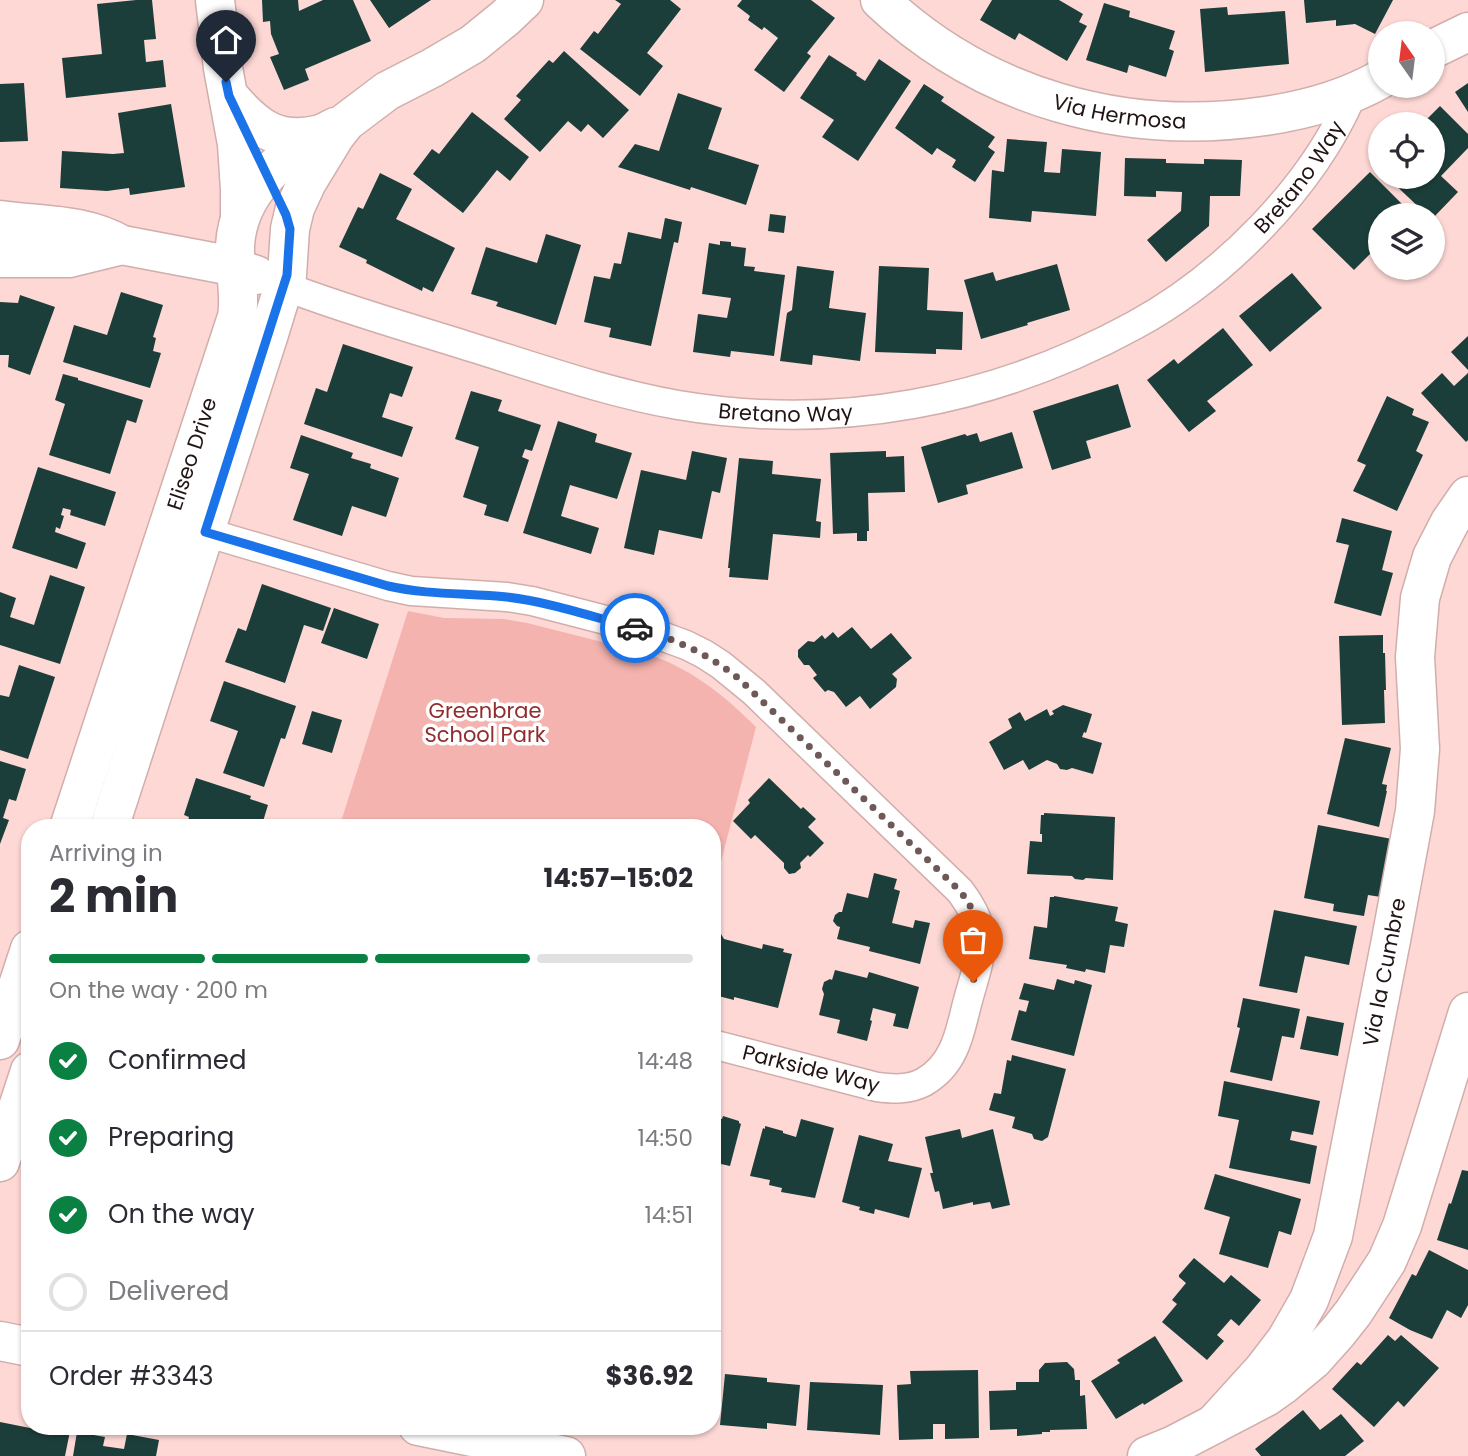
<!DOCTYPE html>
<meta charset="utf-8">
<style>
:root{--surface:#fff;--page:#f2f2f3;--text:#2b2b33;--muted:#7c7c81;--line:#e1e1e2;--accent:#0b8043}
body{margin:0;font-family:Poppins,sans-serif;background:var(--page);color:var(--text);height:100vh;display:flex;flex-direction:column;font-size:26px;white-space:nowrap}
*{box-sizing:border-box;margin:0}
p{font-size:23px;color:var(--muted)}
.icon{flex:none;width:38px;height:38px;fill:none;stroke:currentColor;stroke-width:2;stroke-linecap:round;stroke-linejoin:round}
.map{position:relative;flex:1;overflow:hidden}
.details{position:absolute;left:21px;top:819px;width:700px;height:616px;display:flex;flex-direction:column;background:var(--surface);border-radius:28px;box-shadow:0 2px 5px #0004}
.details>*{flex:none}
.needle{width:46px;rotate:346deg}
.fabs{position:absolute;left:1368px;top:21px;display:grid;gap:14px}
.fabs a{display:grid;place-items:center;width:77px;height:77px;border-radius:50%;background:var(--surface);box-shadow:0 2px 5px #0004;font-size:35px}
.pin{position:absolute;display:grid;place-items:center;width:60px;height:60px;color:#fff;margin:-72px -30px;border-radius:50% 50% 50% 0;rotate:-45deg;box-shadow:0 0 7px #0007}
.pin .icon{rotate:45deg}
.courier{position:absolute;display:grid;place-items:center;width:70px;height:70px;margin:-35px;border:5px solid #1a73e8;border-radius:50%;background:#fff;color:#222;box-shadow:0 2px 9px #0007}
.summary em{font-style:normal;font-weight:700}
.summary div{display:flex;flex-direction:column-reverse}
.summary{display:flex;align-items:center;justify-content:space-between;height:119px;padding:0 28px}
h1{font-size:46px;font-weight:700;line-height:52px}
.bar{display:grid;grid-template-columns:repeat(4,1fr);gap:10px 7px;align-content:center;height:84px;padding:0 28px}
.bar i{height:9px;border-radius:5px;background:var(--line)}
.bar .active{background:var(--accent)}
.bar p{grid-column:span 4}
.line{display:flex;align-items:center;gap:18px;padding:0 28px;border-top:2px solid var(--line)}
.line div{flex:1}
ol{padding:0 28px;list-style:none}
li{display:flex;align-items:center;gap:21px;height:77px}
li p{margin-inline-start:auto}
li .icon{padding:7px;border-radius:50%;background:var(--accent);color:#fff;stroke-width:4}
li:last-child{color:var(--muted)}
li i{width:38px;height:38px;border:4px solid var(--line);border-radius:50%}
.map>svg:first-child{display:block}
.green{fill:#f4b3af}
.building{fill:#1c3e3a}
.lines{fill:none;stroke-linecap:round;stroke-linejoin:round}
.street-casing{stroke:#d1aeab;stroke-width:31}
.secondary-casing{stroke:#d1aeab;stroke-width:41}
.street{stroke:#fff;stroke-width:28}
.secondary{stroke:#fff;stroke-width:38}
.done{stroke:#6e5958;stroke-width:7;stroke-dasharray:0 12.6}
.route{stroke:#1a73e8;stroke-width:9}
.labels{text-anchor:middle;stroke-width:7;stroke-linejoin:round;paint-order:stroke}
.street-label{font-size:21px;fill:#211414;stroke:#fff}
.park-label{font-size:21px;fill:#912d2f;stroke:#fff}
</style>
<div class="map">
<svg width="1468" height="1456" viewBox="0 0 1468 1456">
<rect width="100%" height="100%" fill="#fdd8d5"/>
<path class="green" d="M408,611L444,618L504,619L527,623L642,652C689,667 722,693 756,727L712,896V828H339Z"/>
<path class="building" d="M136,0H152L156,39L144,40L146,62L163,60L166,87L66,98L62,58L102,54L97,4Z
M262,0H298L299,11L323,0H353L371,41L305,69L309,80L284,90L270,57L279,54L271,34L270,21L263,22Z
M370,0H431L389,28Z
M615,0H670L681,9L647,53L663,66L640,96L580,49L594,31L598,34L621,4Z
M742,0H811L835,18L807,53L811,56L784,92L754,70L778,38L764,27L762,30L748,20L750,16L737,6Z
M992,0H1059L1083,14L1079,22L1087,26L1067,61L1019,33L1015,40L980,20Z
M1304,0H1393L1375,34L1355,24L1336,26V20L1306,23Z
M1104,3L1130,11L1129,17L1175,31L1169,49L1174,51L1166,77L1129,65L1127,73L1086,60Z
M1227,7L1228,15L1285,11L1289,64L1205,72L1200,9Z
M564,51L629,110L603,138L588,124L581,132L568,121L540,152L504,119L521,100L516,96L549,60L553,63Z
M829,55L857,73L856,75L865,81L879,59L911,81L858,161L822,137L834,120L800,98Z
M24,83L28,141L0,142V84Z
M1468,83V112L1455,92Z
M924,84L944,97L941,101L995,137L988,147L995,152L975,182L952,167L956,160L937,148L932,155L895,128Z
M678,93L722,108L708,149L759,165L746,205L691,187L690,190L618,167L635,144L659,151Z
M171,104L185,187L130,195L129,188L107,191L60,188L62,151L113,154L124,153L118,113Z
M1440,106L1468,134V148L1441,176L1458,192L1433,218V215H1427L1387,177H1433V124H1422Z
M472,112L529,157L510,181L497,170L463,213L413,174L432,149L439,154Z
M1007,139L1047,142L1044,172L1060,173L1062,149L1101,152L1096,216L1032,211L1031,222L989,218L992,170L1004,172Z
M1381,152V170L1372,161Z
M1125,158L1166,159V163L1204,164V159L1242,160L1240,196H1210L1209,226L1166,262L1147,240L1181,211L1182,192L1156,191V197L1124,196Z
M1370,172L1413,215H1381V243L1354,270L1312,229Z
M380,173L412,189L396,219L455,248L433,292L423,287L422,291L366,263L367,260L339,247L358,207L363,209Z
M770,214L786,216L784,233L768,231Z
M665,218L682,222L678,243L674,242L651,346L609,337L611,328L584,322L594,276L610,279L614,263L621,264L628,232L661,239Z
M546,234L581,245L556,325L496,306L498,302L471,294L486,247L537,263Z
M720,241L731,242V246L746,248L744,266L755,267L754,271L785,275L774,356L731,351L730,357L693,352L698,314L727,318L731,298L702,294L709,243L720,245Z
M1057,264L1070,310L1027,323L1028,325L981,339L964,280L993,272L996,281Z
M797,266L834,271L829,308L866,313L860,361L813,355L812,365L780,361L787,313L792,310Z
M879,266L929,268L927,310L963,312L962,350L936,349V354L875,352Z
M1292,273L1322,308L1270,352L1239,316Z
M121,292L163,305L153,337L156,338L153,351L161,353L150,388L63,362L74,325L107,335Z
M20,295L55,307L30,375L8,367L9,355H0V302L18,303Z
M1223,328L1253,365L1207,401L1216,411L1189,432L1147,380L1174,359L1178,364Z
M1468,336V370L1451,352Z
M343,344L413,367L402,397L390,393L382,417L413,427L402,457L304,424L316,388L327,392Z
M1442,373L1454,386L1468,373V440L1466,442L1421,393Z
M63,374L78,378V380L143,400L136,423L127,420L110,474L49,455L65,404L55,400Z
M1118,384L1131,427L1086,441L1091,458L1052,470L1033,411Z
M471,391L502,400L498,411L541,425L532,451L525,449L522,457L529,460L508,522L484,515L487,505L463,497L479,447L455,439Z
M1387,396L1414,409L1412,415L1429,422L1416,451L1423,455L1397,511L1353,491L1366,465L1357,461Z
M558,421L597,434L595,442L632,453L617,499L570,485L561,516L599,528L591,554L523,533Z
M1012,432L1023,468L966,485L968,494L938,503L921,447L965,434L967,436L977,433L980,442Z
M301,435L353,453L351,458L371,464L370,468L399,478L386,517L352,506L342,536L293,520L309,474L290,468Z
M692,451L727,458L720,493L712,491L702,539L659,530L654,555L624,548L641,470L686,480Z
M886,451V457L904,456L905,492L868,493L869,531H867V541H857V533L833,534L830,453Z
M739,458L773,461L772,474L821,479L816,521L821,522L820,538L773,534L768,580L729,577L730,568H728Z
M38,467L116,492L105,526L70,515L71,510L63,508L61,515L64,516L60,529L56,527L55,532L86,543L77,569L12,548Z
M1342,518L1392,531L1382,570L1393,573L1381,616L1334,603L1349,545L1336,542Z
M50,575L85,587L60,664L0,645V592L16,598L10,617L34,625Z
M262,584L331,608L323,631L304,625L285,683L225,662L238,628L246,631Z
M334,608L379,624L367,659L321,643Z
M852,627L871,649L891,633L912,658L892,674L897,679L896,687L870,709L860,696L846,707L834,692L828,690L825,692L813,678L817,675L809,665H804L798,657V650L808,641L814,642L822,635L825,639L833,632L838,638Z
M1383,635V653H1385L1386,690H1384L1385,723L1342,725L1339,636Z
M19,665L55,677L28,759L0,750V695L9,697Z
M224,681L296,706L285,739L281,738L264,787L223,773L238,731L210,721Z
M1063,705L1092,714L1086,733L1084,732L1082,737L1102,743L1093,774L1072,768L1067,770L1060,769L1057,764L1047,760L1029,770L1023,760L1004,770L989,742L1012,728L1008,719L1020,712L1025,721L1047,709L1050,716L1054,714L1052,711Z
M312,711L342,720L332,753L302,744Z
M1345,738L1391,748L1382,784L1387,785L1386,791H1387L1379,827L1327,814Z
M0,761L26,769L16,801L9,799L3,818L9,820L0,844Z
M196,778L251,796L250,799L268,805L261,828L247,824L246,828H186L189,817L184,815Z
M769,778L801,809L803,807L816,819L808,827L824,843L810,857L808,855L800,863L801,868L795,873L789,874L784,868V863L755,835L751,839L733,821L750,803L748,800Z
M1044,813L1115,817L1113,880L1086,878L1083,880L1075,879L1072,876L1027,874L1030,841L1042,842V834H1040L1041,815H1044Z
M1318,825L1392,839L1381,897L1368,895L1364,916L1333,911L1334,904L1304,898Z
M874,873L897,879L894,889L900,891L892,923L913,928L915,920L930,923L920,964L869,951L870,947L837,939L840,927L837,926L833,921L835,915L839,912H842L847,893L868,898Z
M1054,896L1118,907L1115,921L1128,924L1124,947L1110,945L1105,973L1086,969L1085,972L1066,968L1067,965L1029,959L1034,926L1047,928L1050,897H1054Z
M1274,910L1357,926L1349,965L1305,956L1297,993L1259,986Z
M714,933L721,934L724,939L762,949L763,944L784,949L783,952L792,954L778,1008L734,997V1000L718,996V994L714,993L718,982L712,981V934Z
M835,970L867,978L869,972L919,987L908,1029L893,1026L896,1014L873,1008L870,1020L872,1021L867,1041L837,1033L840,1020L819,1015L824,994L822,989L824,982L830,979L832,980Z
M1057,979L1074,984L1075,980L1092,985L1074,1056L1011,1040L1019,1010L1026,1012L1029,1001L1019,999L1024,983L1054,990Z
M1243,998L1300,1009L1294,1038L1282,1036L1272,1081L1230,1072L1240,1028L1237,1027Z
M1307,1016L1344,1023L1338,1056L1300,1049Z
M1012,1055L1066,1069L1048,1137L1042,1141L1034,1139L1032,1134L1012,1128L1015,1117L989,1110L994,1093L1001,1094L1007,1060L1011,1061Z
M1224,1081L1320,1101L1313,1135L1292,1131L1290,1140L1317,1146L1310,1184L1229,1168L1239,1120L1218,1116Z
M712,1116L722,1119L723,1116L739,1121V1123L741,1124L730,1166L712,1162Z
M801,1119L834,1128L815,1198L781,1192L782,1188L769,1185L770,1180L750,1176L763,1128L765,1129V1126L783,1131V1133L796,1137Z
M960,1129L962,1138L993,1129L1010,1205L992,1209L990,1202L973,1205V1202L943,1209L939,1191L935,1192L930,1173H933L925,1137Z
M859,1135L893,1144L888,1161L922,1168L909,1218L875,1209L874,1214L859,1210L860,1207L842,1202Z
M1462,1170L1468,1171V1250L1437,1240L1449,1203L1451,1204Z
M1215,1174L1301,1199L1291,1235L1279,1231L1268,1268L1219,1254L1230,1217L1204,1209Z
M1429,1250L1468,1270V1305L1461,1318L1447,1310L1432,1339L1410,1330L1389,1318L1412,1274L1416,1276Z
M1194,1258L1224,1283L1231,1275L1261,1300L1239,1326L1231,1319L1217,1335L1224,1341L1207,1360L1162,1322L1177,1304L1172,1300L1186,1283L1179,1277V1275Z
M1388,1335L1395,1341L1401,1335L1439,1368L1404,1407L1398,1401L1374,1427L1332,1389L1357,1362L1361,1365Z
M1155,1336L1183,1381L1144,1405L1143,1403L1116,1419L1091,1381L1120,1363L1117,1360Z
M1067,1362L1074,1369L1075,1380H1080V1396L1085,1395L1087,1429L1050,1430V1432H1042V1434L1017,1436V1429L990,1430L989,1391L1016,1390V1382H1039V1370L1045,1363Z
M978,1370L979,1438L945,1439V1424H933V1439L899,1440L897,1385L911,1384L910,1371Z
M725,1374L767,1378V1382L800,1385L796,1426L767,1423V1429L720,1425Z
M810,1382L883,1385L880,1435L807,1430Z
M1303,1410L1320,1430L1341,1414L1364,1441L1345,1456H1261L1255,1449Z
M0,1422L35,1429L36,1426H71L65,1456H0Z
M77,1432L105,1437L103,1446L124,1449L127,1434L159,1440L156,1456H73Z"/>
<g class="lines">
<defs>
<g id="street">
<path id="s1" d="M284,286C346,310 411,328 474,348C541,369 609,393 678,405C837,432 994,402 1135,325C1223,277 1312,188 1352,95"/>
<path d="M205,532L388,586L411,591L507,597L532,601L648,631L686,645L704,654L721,665L754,692L960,891C971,906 980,921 981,940C981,961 972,984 967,1004C963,1019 960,1036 953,1050C947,1063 936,1075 924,1082C909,1090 893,1089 877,1087L712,1044"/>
</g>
<g id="secondary">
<path d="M215,0L223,68L237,144L240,190V217"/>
<path id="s2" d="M880,0C984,98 1124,137 1265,116C1306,110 1344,100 1381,79"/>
<path d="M1433,49L1468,32"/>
<path d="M229,96C256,128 278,145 321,134"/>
<path d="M0,220C43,226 84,223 122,245L222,264L256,275"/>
<path d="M0,258H69L122,245"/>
<path id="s3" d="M69,828L237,317C241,293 234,270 235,246C238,188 287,151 335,127"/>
<path d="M109,828L269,334L287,275L290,229L295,208L307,182L335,136L346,122L387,91L432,68L473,44L505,18L524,0"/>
<path d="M0,1040L30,949"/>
<path d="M0,1162L30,1071"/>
<path d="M0,1341L30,1347"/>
<path id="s4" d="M1214,1424L1263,1370L1286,1340L1309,1300L1333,1236L1391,940L1415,811L1420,749L1415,657L1420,598L1432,557L1450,522L1468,496"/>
<path d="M418,1426L566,1456"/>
<path d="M1147,1456L1174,1445L1266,1397L1283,1385L1313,1360L1338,1332L1353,1313L1387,1261L1402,1226L1468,1012"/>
</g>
</defs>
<use href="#street" class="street-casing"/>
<use href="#secondary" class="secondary-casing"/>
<use href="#street" class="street"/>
<use href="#secondary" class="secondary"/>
</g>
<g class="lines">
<path class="done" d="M635,628C673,638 707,653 738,678L960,891C985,923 982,945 973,982"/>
<path class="route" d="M226,82L229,96L286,215L290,229L287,275L205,532L388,586C427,595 467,593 507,597C550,602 593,617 635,628"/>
</g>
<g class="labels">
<g class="street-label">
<text dy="7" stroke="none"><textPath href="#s2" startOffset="270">Via Hermosa</textPath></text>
<text dy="7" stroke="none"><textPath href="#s1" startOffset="1108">Bretano Way</textPath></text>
<text dy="7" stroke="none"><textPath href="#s1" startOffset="520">Bretano Way</textPath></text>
<text dy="7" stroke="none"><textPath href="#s3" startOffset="394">Eliseo Drive</textPath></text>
<text dy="7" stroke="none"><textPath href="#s4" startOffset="494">Via la Cumbre</textPath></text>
<text transform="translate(811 1069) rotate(14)" y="7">Parkside Way</text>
</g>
<g class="park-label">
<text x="485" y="718">Greenbrae<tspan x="485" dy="24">School Park</tspan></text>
</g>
</g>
</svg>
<div class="fabs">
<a><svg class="needle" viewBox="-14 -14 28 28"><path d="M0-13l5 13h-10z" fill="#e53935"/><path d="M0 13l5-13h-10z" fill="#7c7c81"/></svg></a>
<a><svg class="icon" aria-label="locate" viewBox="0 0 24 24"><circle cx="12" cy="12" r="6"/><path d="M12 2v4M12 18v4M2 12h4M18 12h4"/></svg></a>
<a><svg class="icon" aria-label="layers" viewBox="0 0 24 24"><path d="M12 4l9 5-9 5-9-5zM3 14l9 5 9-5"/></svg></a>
</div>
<div class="pin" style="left:973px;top:982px;background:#ea580c"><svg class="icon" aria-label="bag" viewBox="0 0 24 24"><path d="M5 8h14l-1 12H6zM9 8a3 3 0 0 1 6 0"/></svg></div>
<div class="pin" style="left:226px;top:82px;background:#1f2937"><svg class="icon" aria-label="home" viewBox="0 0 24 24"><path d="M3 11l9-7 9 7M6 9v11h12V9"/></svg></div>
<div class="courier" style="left:635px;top:628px"><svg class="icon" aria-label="car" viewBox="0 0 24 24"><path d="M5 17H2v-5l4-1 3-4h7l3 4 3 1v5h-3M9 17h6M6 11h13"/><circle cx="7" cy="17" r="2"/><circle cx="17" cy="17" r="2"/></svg></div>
<section class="details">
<div class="summary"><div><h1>2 min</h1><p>Arriving in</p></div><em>14:57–15:02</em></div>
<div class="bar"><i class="active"></i><i class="active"></i><i class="active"></i><i></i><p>On the way · 200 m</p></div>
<ol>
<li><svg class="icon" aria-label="check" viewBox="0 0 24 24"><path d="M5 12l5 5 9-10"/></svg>Confirmed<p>14:48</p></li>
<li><svg class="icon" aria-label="check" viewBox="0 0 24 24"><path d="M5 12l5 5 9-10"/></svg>Preparing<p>14:50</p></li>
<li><svg class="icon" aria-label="check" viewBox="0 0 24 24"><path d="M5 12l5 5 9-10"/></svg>On the way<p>14:51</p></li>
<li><i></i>Delivered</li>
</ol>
<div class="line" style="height:91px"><div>Order #3343</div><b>$36.92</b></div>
</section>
</div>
